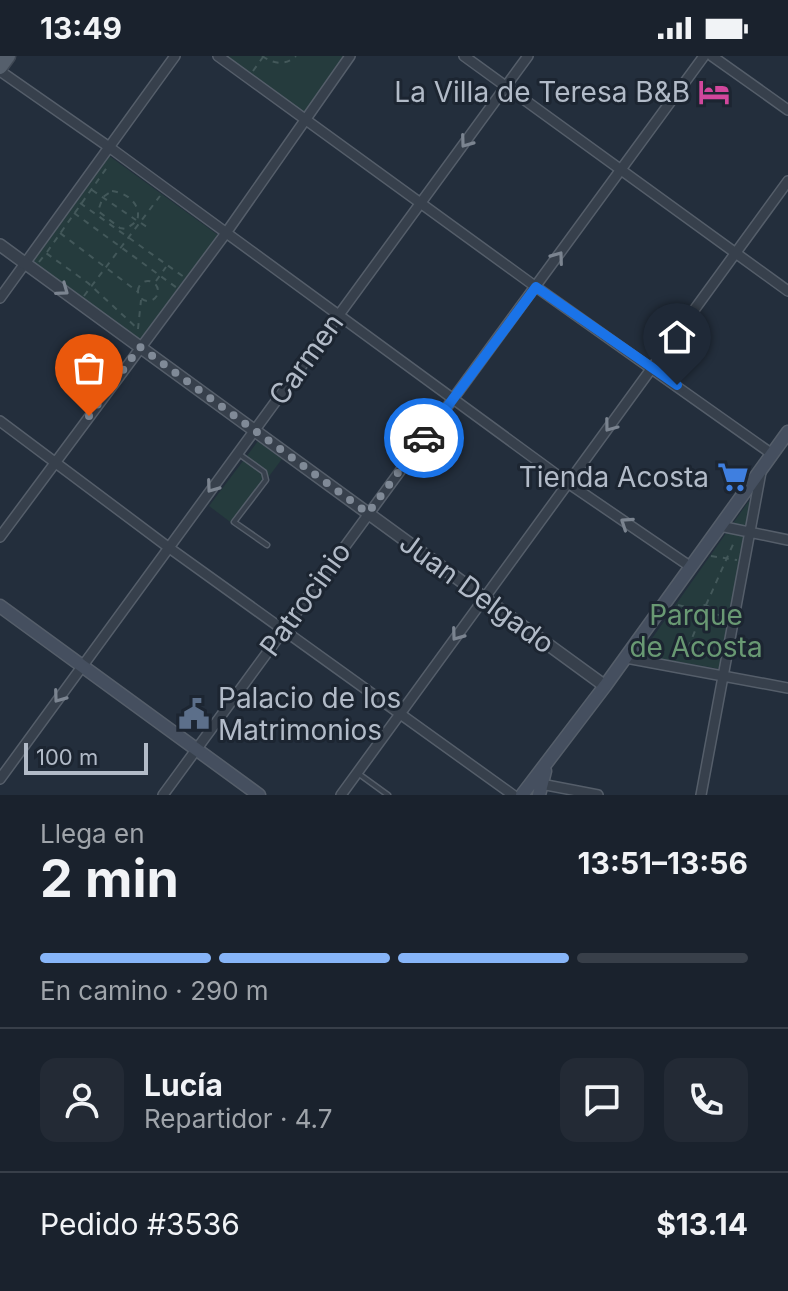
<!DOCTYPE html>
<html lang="es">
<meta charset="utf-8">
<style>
:root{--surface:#1a222d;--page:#232a35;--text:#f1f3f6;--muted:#9fa4aa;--line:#383f49;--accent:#87b5f8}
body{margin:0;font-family:Inter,sans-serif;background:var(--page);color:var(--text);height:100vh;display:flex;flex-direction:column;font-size:30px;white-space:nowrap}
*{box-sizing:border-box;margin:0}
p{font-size:26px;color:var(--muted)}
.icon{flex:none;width:44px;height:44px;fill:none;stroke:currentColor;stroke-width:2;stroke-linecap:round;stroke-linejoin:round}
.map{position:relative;height:739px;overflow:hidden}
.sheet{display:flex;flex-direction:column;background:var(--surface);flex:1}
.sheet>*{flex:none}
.scale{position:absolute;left:24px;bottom:20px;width:124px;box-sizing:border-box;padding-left:8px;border:4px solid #b2bbc8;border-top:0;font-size:22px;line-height:28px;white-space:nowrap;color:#b2bbc8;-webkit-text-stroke:6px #1c2531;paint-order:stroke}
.pin{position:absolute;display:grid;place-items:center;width:68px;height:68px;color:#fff;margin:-82px -34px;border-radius:50% 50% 50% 0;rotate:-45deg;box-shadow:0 0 8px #0007}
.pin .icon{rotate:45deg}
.courier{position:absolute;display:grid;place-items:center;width:80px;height:80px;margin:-40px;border:6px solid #1a73e8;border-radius:50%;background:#fff;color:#222;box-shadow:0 2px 10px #0007}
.head em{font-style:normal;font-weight:700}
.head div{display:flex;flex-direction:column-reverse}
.head{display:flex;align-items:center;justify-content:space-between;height:136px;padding:0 40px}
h1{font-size:52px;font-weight:700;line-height:60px}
.bar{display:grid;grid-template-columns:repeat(4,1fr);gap:12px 8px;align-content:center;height:96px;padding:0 40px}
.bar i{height:10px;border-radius:6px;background:var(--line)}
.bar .on{background:var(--accent)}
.bar p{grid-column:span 4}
.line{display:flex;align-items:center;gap:20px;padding:0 40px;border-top:2px solid var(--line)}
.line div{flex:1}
.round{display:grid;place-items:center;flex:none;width:84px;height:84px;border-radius:16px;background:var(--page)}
.status{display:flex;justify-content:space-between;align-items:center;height:56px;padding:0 40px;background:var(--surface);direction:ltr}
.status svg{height:22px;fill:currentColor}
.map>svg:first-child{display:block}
.green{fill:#253b3d}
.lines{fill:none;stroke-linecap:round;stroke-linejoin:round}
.service-casing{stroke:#555e6a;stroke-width:7}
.minor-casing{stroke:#555e6a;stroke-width:12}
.tertiary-casing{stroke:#555e6a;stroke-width:14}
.secondary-casing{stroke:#555e6a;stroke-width:15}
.primary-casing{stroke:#404955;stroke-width:17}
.path{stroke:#43585a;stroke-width:2;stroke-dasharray:6 6;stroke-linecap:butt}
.service{stroke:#37404c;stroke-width:4}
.minor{stroke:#37404c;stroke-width:9}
.tertiary{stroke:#37404c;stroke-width:11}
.secondary{stroke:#454f5f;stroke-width:12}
.primary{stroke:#555f6c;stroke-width:14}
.oneway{stroke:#7b8490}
.done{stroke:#808a97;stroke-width:8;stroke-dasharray:0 14.4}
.route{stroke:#1a73e8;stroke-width:10}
.labels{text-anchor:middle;stroke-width:6;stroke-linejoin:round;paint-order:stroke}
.poi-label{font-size:28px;fill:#b2bbc8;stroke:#1c2531;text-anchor:end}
.street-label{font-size:28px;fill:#b2bbc8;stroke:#1c2531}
.park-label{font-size:28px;fill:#699973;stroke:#1c2531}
</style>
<div class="status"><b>13:49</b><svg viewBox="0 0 49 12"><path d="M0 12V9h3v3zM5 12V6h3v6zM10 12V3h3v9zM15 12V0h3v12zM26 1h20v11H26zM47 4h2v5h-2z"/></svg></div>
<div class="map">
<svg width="788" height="739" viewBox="0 0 788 739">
<rect width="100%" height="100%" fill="#232e3c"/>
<path class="green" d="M218,0H350L304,63Z
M108,99L218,179L140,287L30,207Z
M258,385L282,403L233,468L209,450Z
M752,445L720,613L644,600L641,598L748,446Z"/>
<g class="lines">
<defs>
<path id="service" d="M239,398L264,416L266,424L234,466L267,489
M359,718L388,739"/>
<path id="minor" d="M218,0L536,231L772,398
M464,0L788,235
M712,0L788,54
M0,15L109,91L568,427L691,511
M0,242L175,0
M0,365L168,491L513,739
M720,470L788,484
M0,481L226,177L350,0
M626,602L788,632
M0,723L528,0
M541,728L598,739
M163,739L704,0
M341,739L788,125
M701,739L761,416"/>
<path id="tertiary" d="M0,189L605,630"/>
<path id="secondary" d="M0,550L259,739
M522,739L605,630L788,376
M539,739L545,715"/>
<path id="primary" d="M0,11L8,0"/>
</defs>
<use href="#service" class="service-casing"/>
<use href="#minor" class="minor-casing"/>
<use href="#tertiary" class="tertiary-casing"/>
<use href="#secondary" class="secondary-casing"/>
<use href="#primary" class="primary-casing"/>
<path class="path" d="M262,0C274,8 285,10 296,0
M253,15L263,1
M92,134L136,164
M112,135C128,137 142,149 137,165L126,173L120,172L98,155L103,141Z
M80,147L184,221
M74,157L177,232
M141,167L150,173
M60,177L138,236
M47,196L108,110
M39,206L46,197L88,227L138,273
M138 235a10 10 0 1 1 20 0a10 10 0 1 1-20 0Z
M156,225L166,211
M84,240L160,140
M138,273L141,244
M711,500L737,504
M678,549L695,553
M706,549L735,484
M696 557a8 8 0 1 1 16 0a8 8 0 1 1-16 0Z
M713,558L726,560
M688,592L699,565"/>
<use href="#service" class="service"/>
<use href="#minor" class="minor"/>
<use href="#tertiary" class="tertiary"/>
<use href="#secondary" class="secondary"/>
<use href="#primary" class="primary"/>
</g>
<defs><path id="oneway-chevron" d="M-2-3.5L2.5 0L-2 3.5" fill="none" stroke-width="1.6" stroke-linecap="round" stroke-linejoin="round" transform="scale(2)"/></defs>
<g class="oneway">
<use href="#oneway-chevron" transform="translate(466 86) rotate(126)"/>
<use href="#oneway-chevron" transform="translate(558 201) rotate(-54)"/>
<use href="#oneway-chevron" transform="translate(63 234) rotate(36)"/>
<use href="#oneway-chevron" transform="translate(610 370) rotate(127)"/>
<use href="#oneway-chevron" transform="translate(212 431) rotate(126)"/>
<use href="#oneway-chevron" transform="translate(626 467) rotate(-146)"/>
<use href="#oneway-chevron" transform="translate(457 579) rotate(126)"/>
<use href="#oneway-chevron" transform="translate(59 641) rotate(126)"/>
</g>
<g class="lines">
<path class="done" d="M89,360L140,291L368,457L424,382"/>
<path class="route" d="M424,382L536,231L677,329"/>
</g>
<defs>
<symbol id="hotel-bare" viewBox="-9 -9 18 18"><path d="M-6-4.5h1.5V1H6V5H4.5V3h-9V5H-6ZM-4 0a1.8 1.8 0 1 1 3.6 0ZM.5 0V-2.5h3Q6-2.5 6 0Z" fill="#d1479c" stroke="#1c2531" stroke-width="2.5" paint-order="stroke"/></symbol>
<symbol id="supermarket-bare" viewBox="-9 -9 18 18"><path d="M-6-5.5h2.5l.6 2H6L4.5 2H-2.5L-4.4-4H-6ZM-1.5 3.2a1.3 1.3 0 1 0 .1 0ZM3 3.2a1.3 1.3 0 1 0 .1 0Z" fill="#3f7fe0" stroke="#1c2531" stroke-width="2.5" paint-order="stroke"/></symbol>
<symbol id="civic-bare" viewBox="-9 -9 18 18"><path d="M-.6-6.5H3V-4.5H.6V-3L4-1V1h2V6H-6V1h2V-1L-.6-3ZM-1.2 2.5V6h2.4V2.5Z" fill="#5c6f8a" stroke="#1c2531" stroke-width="2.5" paint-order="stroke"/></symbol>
</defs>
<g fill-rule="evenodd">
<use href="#hotel-bare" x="692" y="14" width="44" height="44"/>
<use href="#supermarket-bare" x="711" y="399" width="44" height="44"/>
<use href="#civic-bare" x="172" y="636" width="44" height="44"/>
</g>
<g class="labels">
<g class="poi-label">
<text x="690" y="46">La Villa de Teresa B&amp;B</text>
<text x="709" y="431">Tienda Acosta</text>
<text x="218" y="652" text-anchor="start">Palacio de los<tspan x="218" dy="32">Matrimonios</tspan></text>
</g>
<g class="street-label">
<text transform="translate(306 303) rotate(-54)" y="10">Carmen</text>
<text transform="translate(477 537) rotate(36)" y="10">Juan Delgado</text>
<text transform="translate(305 543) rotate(-54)" y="10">Patrocinio</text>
</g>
<g class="park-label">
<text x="696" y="569">Parque<tspan x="696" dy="32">de Acosta</tspan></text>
</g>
</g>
</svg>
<div class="scale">100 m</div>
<div class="pin" style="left:89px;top:360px;background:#ea580c"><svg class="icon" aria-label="bag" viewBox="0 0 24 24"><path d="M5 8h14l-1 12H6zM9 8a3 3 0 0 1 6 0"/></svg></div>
<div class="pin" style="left:677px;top:329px;background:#1f2937"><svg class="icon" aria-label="home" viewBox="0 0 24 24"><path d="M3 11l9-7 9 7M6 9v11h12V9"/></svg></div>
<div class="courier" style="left:424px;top:382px"><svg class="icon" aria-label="car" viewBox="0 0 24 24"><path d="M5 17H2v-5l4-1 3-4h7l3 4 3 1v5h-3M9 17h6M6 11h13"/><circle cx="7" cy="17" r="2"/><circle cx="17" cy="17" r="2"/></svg></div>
</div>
<section class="sheet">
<div class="head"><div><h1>2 min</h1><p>Llega en</p></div><em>13:51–13:56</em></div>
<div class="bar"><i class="on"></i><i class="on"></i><i class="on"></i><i></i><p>En camino · 290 m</p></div>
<div class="line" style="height:144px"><a class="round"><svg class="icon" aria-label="person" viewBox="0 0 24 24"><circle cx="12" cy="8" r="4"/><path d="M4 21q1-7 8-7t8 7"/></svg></a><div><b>Lucía</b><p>Repartidor · 4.7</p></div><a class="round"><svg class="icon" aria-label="chat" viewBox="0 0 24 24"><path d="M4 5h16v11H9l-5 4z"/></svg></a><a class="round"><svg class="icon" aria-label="phone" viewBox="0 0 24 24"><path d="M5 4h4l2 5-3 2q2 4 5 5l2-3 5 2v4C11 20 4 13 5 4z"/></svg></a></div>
<div class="line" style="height:104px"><div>Pedido #3536</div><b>$13.14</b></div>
</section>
